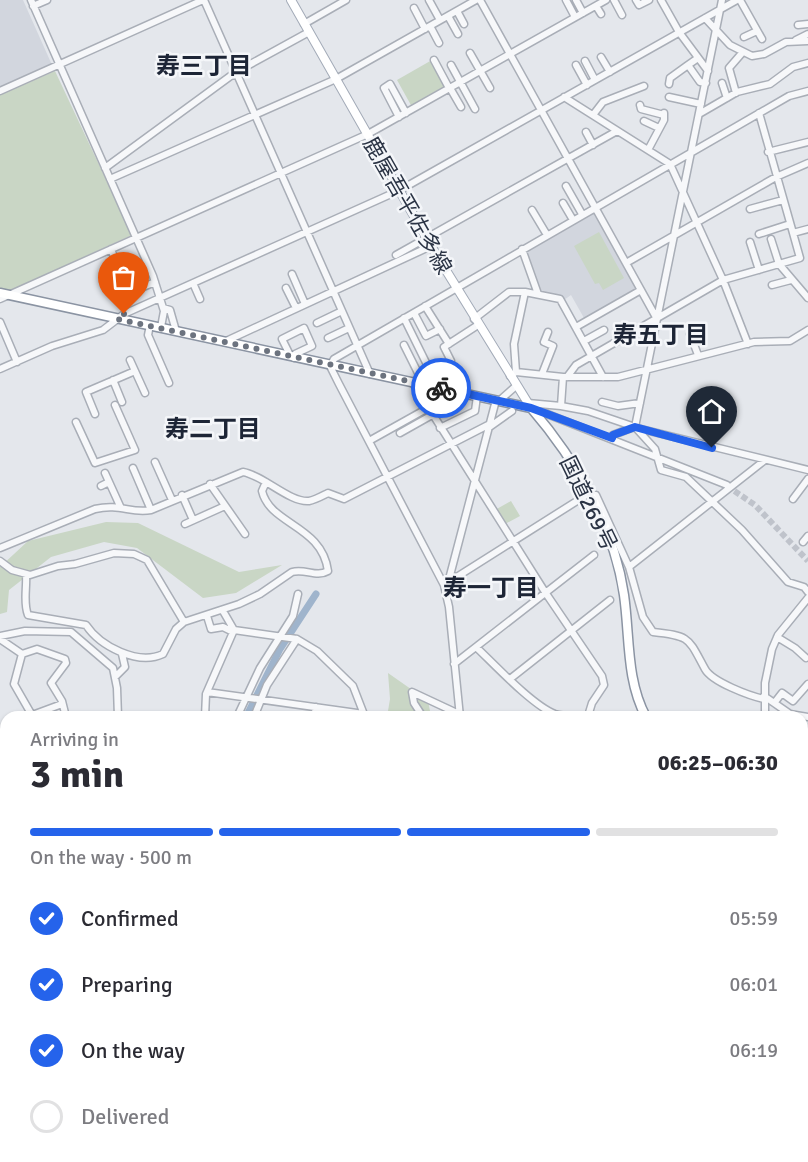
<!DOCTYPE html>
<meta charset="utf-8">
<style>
:root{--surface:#fff;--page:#f2f2f3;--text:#2b2b33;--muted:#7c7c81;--line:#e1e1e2;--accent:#2563eb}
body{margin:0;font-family:Signika,"Noto Sans JP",sans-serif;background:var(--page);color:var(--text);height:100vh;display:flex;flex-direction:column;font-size:22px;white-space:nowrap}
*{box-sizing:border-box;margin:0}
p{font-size:20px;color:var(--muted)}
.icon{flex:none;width:33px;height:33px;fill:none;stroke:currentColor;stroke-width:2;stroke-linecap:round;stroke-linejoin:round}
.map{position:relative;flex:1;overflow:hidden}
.sheet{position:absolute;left:0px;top:711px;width:808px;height:452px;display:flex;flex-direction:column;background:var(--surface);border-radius:18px 18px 0 0;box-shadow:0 2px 4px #0004}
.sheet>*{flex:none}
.pin{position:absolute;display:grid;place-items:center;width:51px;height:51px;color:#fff;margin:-62px -26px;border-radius:50% 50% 50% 0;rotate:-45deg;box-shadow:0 0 6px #0007}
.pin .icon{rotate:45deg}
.courier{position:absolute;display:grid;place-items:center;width:60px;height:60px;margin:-30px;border:4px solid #2563eb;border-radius:50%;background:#fff;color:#222;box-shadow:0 2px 8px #0007}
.head em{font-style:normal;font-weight:800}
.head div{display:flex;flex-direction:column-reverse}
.head{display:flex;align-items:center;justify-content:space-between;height:102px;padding:0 30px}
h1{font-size:39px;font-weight:800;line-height:45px}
.bar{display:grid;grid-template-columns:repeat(4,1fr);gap:9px 6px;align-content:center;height:72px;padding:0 30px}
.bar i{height:8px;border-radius:4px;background:var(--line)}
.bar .selected{background:var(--accent)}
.bar p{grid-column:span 4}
ol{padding:0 30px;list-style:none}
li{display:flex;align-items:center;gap:18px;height:66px}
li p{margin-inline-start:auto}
li .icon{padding:6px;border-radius:50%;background:var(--accent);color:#fff;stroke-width:4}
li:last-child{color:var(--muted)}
li i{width:33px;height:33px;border:3px solid var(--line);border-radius:50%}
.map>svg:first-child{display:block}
.built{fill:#d2d6de}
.green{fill:#c9d6c5}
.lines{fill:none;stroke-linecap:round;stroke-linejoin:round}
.stream{stroke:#9fb4cc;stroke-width:1.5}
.river{stroke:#9fb4cc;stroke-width:7}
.minor-tunnel{stroke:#bfc3cb;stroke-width:6;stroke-dasharray:6 3;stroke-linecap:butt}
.minor-casing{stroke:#a9aeb7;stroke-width:9}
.major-casing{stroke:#a3abb8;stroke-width:10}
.highway-casing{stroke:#8b94a3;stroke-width:11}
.minor{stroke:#f7f8fa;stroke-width:6}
.major{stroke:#fff;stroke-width:8}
.highway{stroke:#fff;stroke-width:8}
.done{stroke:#6c737f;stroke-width:6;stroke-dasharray:0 10.8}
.route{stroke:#2563eb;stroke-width:8}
.labels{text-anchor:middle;stroke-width:5;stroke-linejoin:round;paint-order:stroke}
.street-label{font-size:22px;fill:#2b3445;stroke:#f4f6f9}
.neighbourhood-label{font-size:24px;font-weight:bold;fill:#1d2536;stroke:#f4f6f9}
</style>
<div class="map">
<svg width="808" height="1162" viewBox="0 0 808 1162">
<rect width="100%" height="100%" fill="#e4e7ec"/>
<path class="built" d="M0,0H23L52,65L0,89Z
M596,210L639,290L584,318L571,295L564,300L539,291L525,252Z"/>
<path class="green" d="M432,60L447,87L412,107L397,80Z
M55,71L132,235L10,291L0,289V95Z
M599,232L624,278L603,290L599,283L595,284L574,246Z
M511,501L520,516L505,524L495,510Z
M106,522L138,523L239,572L282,565L236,593L203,598L137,548L104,542L51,557L9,590L7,612L0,614V567L28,541Z
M388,673L428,701L430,711L434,717H387L390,699Z
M162,1157L169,1162H60V1157Z
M559,1157V1156L655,1157L654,1162H560Z"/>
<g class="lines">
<path class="stream" d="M0,956L6,953"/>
<path class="river" d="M246,717L280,649L316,594"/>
<path class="minor-tunnel" d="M727,486L755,505L808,561"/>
<defs>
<path id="minor" d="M31,0L153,276L164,311L161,327
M204,0L370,374
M429,0L440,20
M480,0L657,319
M566,0L575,17
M576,0L583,13
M614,0L622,15
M636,0L639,5L649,0
M661,0L679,32L708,71
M722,0L635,427L655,449L661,470L686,477L742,530L788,582L804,587L808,592
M740,0L762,39
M33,6L47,0
M596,6L601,14
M414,8L425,29
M457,11L464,24
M448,16L458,34
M705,18L730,45L752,56L764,54L786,42L808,41
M304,24L346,0
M798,25L808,24
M430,26L439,43
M744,37L757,31
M796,40L808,34
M470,53L490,88
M601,57L610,72
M698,58L688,65L700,82L706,83
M434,60L449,88
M585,61L595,80
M451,65L475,109
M576,65L587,85
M722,83L727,98
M669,84L670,78L688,65
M450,88L461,107
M0,91L203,0
M736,93L729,68L742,53
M564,97L670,164L723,280L748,344
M669,97L701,104
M640,105L641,109L664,115
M759,113L793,233
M699,114L737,92L770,84L793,67L808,63
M593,115L603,102L644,86
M399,117L384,88L390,84L406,113
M644,121L659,128
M586,132L593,145
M648,150L664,120V113
M768,152L808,142
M105,168L236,72L309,32
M110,179L336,79L476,0
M566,186L582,214
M563,203L573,220
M750,209L783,200
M532,210L547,235
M759,234L790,224
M771,239L779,264L808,298
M750,242L759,270
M111,249L122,277L148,266
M522,249L538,294
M396,255L617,131
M626,263L776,177L808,163
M292,274L305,304
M193,283L200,299
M772,285L791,280
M286,288L296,308
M136,290L155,282
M0,299L368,134L606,0
M425,306L449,344
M163,308L170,310L176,331
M414,313L426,336L440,329
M404,318L438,387
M474,319L509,292H525
M0,322L17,362
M317,323L342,311
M150,325L148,335L169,383
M576,327L641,290
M690,334L698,355
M328,338L349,328
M584,341L604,330
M224,342L431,246
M404,345L424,385
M288,356L289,353L282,339L304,328L312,346L295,354L294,358
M130,360L135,371
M451,361L444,347L478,325
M0,369L52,346L103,330L124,314L400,190L737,0
M516,372L514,344L525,292L560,299L603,377
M542,374L553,346L544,342L548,332
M510,376L516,372L563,377H618L754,342L790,341L808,330
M567,377L576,365L723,280L800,258L793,233L808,229
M113,380L122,402
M413,383L545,592L602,676L604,685L592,703L588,716
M499,401L516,386
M602,402L618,406L640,403
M528,403L561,406L563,377
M561,406L588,411L635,427
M532,408L727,485
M95,414L86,392L135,371L145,393
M76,422L95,463L135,450L115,405
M440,428L475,411L477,396
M488,428L512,411
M637,428L808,470
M400,433L432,415
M612,438L613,435L634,427
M369,441L428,408
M155,462L172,500
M133,468L151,510
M105,473L120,506
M210,484L245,534
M101,486L109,482
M182,495L193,520
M793,499L808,479
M185,524L225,506
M803,542L808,536
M0,548L95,509C120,503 131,514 151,510L243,472C263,475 290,503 309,501C315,500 322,496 328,493L344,499L488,425
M0,561L12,570L30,575L58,566L75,564L114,553L134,554L147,560L184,622
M629,567L765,460
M26,575C27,588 23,603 28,615L86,625C100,646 138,666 163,654L176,629L184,622L239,604L260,594L292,572C305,568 316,578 328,571C322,525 270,525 262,491L266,482
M448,583L496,400
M444,585L588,494L596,495L629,567L643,617L653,632C691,636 688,638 705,669C712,682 750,696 764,699
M223,611L234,630L297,639L317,651L353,686L365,717
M207,616L211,629L223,627L233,632
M0,636L25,631L71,632L113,668L117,688L118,717
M777,637L795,648L806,658
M0,639L22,654
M476,647C494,664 533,706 555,714C568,718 580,714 593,717
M22,654L37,649L65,659L66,663L51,683L62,701L66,717
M22,654L14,684L33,717
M454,664L594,555
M115,677L125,667L122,654
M510,679L610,600
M207,692L364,714
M764,696L790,714L808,717
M775,702L782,693L793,701L808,684
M27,717L62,704
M205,717L206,694L234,630
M237,717L260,668L293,616L298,594
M254,717L267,685L297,639
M314,717L316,707
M423,717L414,703L412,692L459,714
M460,717L449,607L444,585L339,384L330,366L334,359L789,96L808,91
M765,717V683L772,649L778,635L808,598
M0,737L6,732
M802,752L808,748
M802,773L808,771
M0,779L6,778
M802,798L808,790
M802,836L808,826
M0,864L6,863
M0,870L6,883
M802,874L808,859
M0,901L6,899
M802,903L808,904
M802,958L808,955
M0,961L6,959
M0,1020L6,1030
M0,1093L6,1092
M802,1105L808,1118
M0,1145L6,1143
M200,1156V1162
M546,1156L547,1162
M241,1162L244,1156
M265,1162L275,1156
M280,1162L282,1156
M486,1162L493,1156"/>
<path id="major" d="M291,0L431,246L531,408
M802,934L808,926"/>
<path id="highway" d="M0,293L531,408C576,460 614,526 624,595C630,637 626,680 646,717
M0,1059L6,1057
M697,1156V1162"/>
</defs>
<use href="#minor" class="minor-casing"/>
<use href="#major" class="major-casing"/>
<use href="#highway" class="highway-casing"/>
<use href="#minor" class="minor"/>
<use href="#major" class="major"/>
<use href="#highway" class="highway"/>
</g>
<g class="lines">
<path class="done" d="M124,314L117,319L441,388"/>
<path class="route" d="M441,388L531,408L612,438L613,435L635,427L712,448"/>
</g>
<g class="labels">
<g class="street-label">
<text transform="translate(408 205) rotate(60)" y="8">鹿屋吾平佐多線</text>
<text transform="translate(589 503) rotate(64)" y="8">国道269号</text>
</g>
<g class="neighbourhood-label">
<text x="204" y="74">寿三丁目</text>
<text x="661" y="343">寿五丁目</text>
<text x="213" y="437">寿二丁目</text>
<text x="491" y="596">寿一丁目</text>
</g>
</g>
</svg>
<div class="pin" style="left:124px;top:314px;background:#ea580c"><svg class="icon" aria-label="bag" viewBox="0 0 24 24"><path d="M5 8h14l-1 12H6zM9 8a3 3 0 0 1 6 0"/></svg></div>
<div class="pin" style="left:712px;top:448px;background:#1f2937"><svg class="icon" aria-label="home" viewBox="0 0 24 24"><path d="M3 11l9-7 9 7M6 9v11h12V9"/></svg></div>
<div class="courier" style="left:441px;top:388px"><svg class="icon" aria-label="bike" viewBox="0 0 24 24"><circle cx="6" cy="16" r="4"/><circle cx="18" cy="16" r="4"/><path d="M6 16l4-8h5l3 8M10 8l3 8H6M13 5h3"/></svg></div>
<section class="sheet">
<div class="head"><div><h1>3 min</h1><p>Arriving in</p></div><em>06:25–06:30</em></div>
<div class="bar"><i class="selected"></i><i class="selected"></i><i class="selected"></i><i></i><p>On the way · 500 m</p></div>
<ol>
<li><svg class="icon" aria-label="check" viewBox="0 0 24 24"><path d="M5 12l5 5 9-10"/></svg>Confirmed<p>05:59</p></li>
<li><svg class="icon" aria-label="check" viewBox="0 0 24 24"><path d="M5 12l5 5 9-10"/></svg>Preparing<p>06:01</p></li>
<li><svg class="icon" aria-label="check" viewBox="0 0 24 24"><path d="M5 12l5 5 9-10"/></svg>On the way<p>06:19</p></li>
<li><i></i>Delivered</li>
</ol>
</section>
</div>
